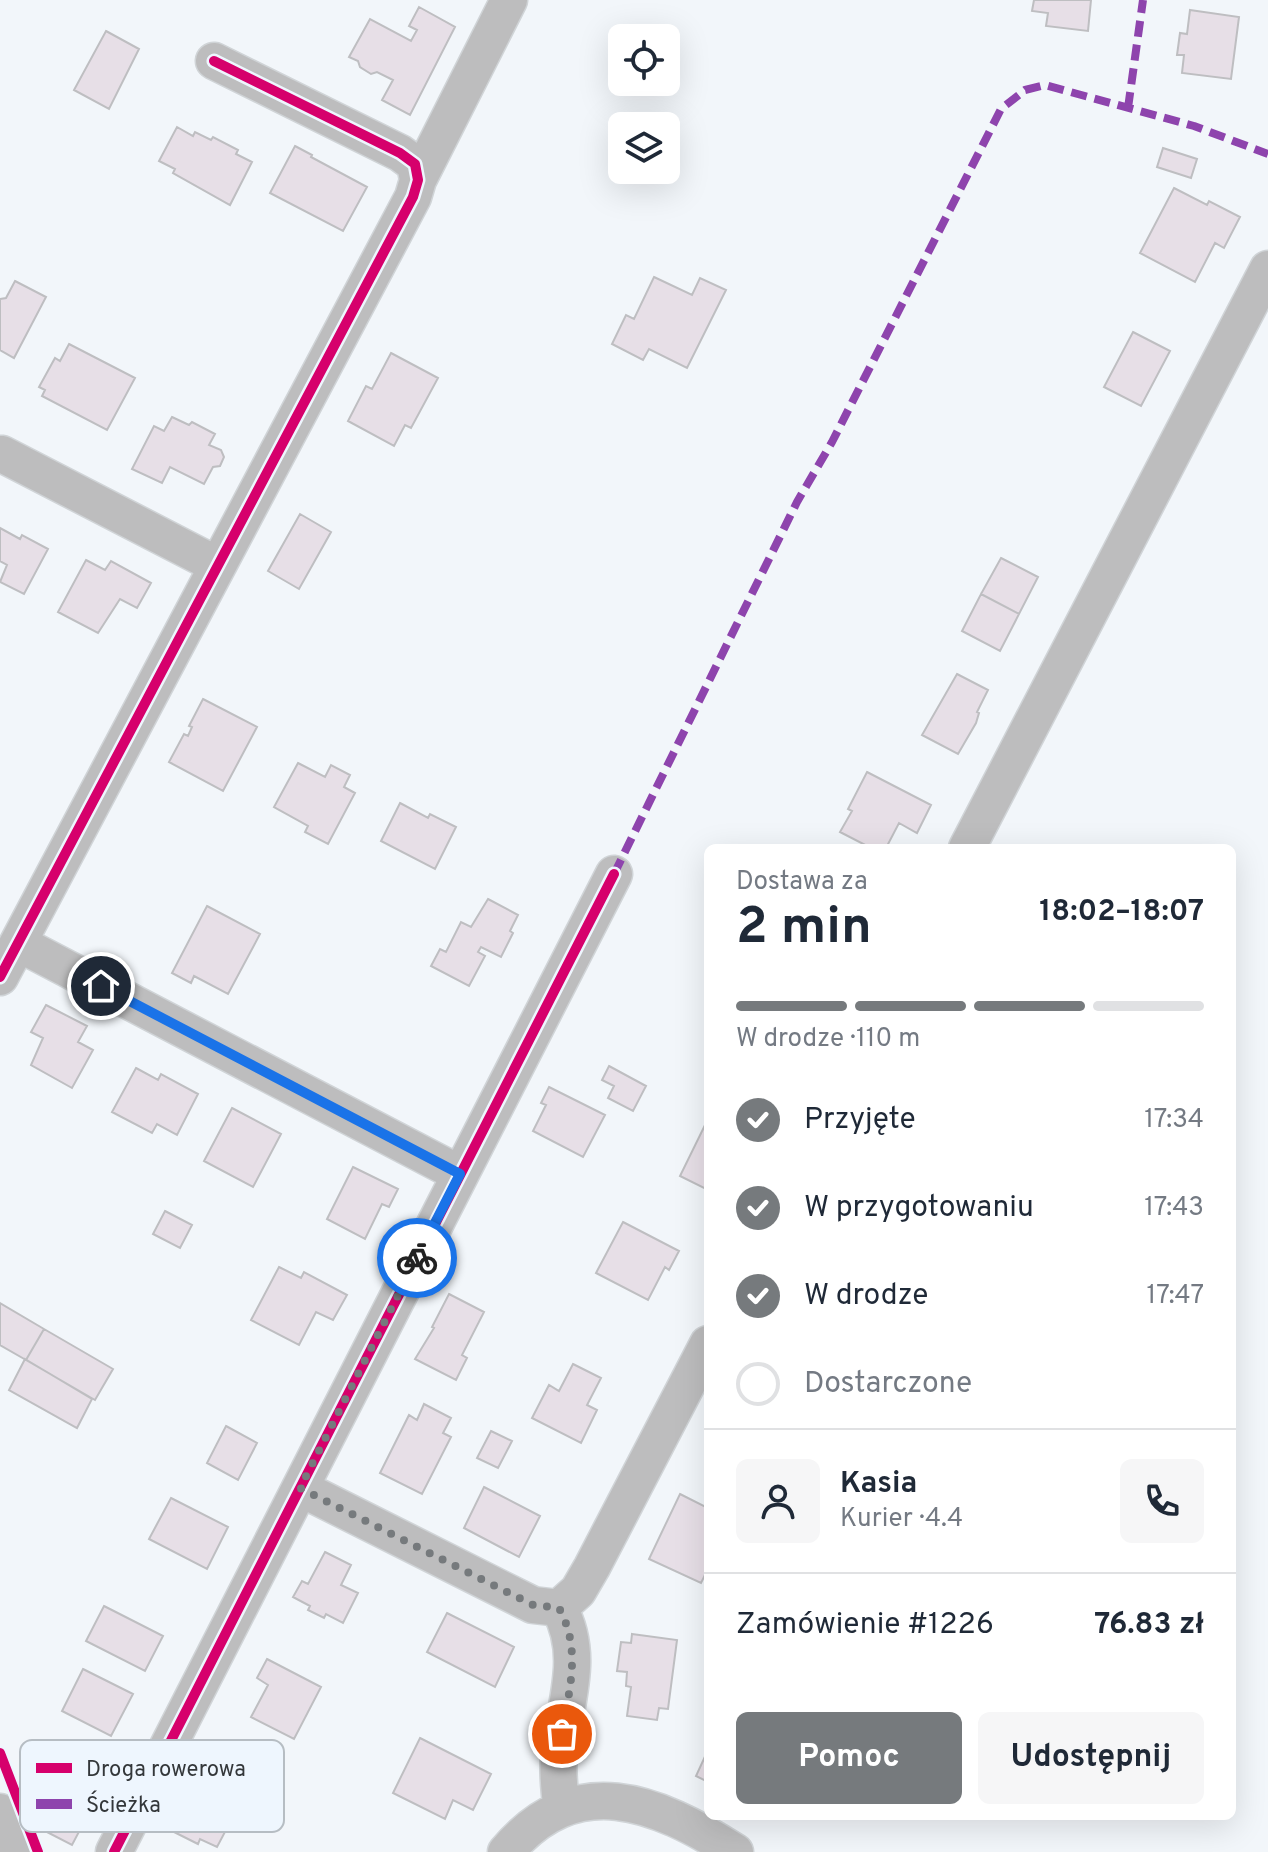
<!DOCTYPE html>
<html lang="pl">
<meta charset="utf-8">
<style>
:root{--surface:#fff;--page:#f6f6f7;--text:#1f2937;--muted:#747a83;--line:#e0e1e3;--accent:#767a7d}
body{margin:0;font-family:Overpass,sans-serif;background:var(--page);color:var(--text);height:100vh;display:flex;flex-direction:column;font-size:30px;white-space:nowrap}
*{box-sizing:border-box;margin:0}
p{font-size:26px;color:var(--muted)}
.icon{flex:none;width:44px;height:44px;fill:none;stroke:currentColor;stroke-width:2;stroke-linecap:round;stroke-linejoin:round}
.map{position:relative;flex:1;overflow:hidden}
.panel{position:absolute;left:704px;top:844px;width:532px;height:976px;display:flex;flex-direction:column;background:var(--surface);border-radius:12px;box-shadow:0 8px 32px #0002}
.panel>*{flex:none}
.tools{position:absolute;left:608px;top:24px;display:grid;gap:16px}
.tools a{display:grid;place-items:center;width:72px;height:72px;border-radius:12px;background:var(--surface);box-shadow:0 8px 32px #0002;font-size:40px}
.pin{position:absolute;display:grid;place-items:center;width:68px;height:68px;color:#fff;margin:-34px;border:4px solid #fff;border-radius:50%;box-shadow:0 2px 8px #0007}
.courier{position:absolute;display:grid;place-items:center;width:80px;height:80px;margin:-40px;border:6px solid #1a73e8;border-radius:50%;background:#fff;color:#222;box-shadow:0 2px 10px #0007}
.overview em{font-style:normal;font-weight:700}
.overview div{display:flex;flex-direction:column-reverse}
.overview{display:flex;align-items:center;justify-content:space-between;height:136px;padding:0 32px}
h1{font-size:52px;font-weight:700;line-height:60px}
.bar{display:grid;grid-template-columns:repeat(4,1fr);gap:12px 8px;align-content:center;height:96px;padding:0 32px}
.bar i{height:10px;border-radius:6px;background:var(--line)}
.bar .active{background:var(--accent)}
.bar p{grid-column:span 4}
.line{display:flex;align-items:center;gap:20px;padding:0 32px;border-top:2px solid var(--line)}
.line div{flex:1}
.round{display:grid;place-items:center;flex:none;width:84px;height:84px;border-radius:12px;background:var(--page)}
ol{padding:0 32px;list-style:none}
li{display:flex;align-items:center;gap:24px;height:88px}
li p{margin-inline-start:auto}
li .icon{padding:8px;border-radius:50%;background:var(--accent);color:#fff;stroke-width:4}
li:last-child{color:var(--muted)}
li i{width:44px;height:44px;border:4px solid var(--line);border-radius:50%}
.primary-button{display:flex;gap:16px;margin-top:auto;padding:16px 32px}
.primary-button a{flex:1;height:92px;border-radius:12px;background:var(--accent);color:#fff;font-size:32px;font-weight:700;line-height:92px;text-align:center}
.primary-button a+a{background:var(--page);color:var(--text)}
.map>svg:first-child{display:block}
.building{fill:#e7dfe7;stroke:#bebec1;stroke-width:2}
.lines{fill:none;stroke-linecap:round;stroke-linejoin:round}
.minor-casing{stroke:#d0d4d7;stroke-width:39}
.minor{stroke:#bdbdbe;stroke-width:36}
.quiet{stroke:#8e44ad;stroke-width:8;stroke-dasharray:16 8;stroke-linecap:butt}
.cycleway-casing{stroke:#eef6fe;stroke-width:15}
.cycleway{stroke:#d6006c;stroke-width:10}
.done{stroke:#767a7d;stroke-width:8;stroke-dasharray:0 14.4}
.route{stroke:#1a73e8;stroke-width:10}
.key{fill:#eef6fe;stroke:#b6bdc3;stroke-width:2}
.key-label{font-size:22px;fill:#33373a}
</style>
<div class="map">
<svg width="1268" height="1852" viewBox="0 0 1268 1852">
<rect width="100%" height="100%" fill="#f2f6fa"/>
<path class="building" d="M1034,0H1091L1088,31L1046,26L1048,13L1032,11Z
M419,7L455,27L410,115L382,100L393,80L377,72L371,74L360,67L358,61L349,57L370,19L411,41L417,30L409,26Z
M1190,10L1239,17L1231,79L1182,73L1184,55H1177L1180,33L1187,34Z
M106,31L139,49L109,109L74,90Z
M177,127L193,136L195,132L211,140L213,137L238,150L236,154L252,162L230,205L173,173L175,169L159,161Z
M295,146L312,155L311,157L367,187L343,231L270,193Z
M1163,148L1197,159L1191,178L1157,167Z
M1174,188L1207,205L1209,201L1240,217L1224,248L1215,243L1195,282L1140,253Z
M654,277L692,295L700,278L726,290L687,368L649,349L643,360L612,344L626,315L634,319Z
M15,281L46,297L14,358L0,350V299L6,298Z
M1133,332L1170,351L1141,406L1104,387Z
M69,344L135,378L107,430L42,396L45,390L39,387L55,358L60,361Z
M391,353L438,378L411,428L405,425L394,446L348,421L366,386L372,389Z
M172,417L189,425L192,422L215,434L209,445L221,450L224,457L220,466L213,467L204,484L170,467L162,483L132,469L154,426L164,431Z
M300,514L331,532L299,589L268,571Z
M0,528L20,539L22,535L48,549L24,594L0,582L7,565L0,561Z
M1001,558L1038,577L1019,614L981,594Z
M86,560L105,570L111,561L151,583L137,608L120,599L98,633L58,612Z
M981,594L1019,614L1000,651L962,631Z
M957,674L988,690L977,712L979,713L976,723L958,754L922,735Z
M203,699L257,727L223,791L169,762L184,734L188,736L192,727L189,726Z
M298,763L325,777L331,765L350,775L344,787L355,793L328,844L305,832L308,826L274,807Z
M867,772L931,805L917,833L899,823L886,848H871L840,832L852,811L848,809Z
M400,803L428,818L430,814L456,827L435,869L381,841Z
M488,899L518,915L510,931L513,933L501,957L481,947L478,952L485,956L469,986L431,966L440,949L446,952L461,922L471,927Z
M207,906L260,934L228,994L194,976L191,983L172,973Z
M46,1005L87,1026L78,1042L93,1050L72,1088L31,1065L43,1038L31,1032Z
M609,1066L646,1086L633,1111L608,1098L614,1086L602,1080Z
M136,1068L158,1080L161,1074L198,1094L177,1135L157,1124L152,1133L112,1112Z
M549,1087L605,1115L583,1157L533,1131L546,1105L541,1103Z
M232,1108L281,1134L253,1187L204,1161Z
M707,1121L708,1122V1190L680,1176Z
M353,1167L398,1189L389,1207L382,1204L365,1239L327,1219Z
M165,1211L192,1225L180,1248L153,1234Z
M623,1222L679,1251L669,1270L665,1267L648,1300L596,1273Z
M279,1267L301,1278L304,1272L347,1295L333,1320L316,1312L299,1345L251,1320Z
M449,1294L484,1312L462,1355L467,1358L456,1380L415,1359L434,1328L432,1327Z
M0,1303L44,1329L26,1360L0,1345Z
M44,1329L113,1369L95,1400L26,1360Z
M25,1359L92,1399L77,1428L9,1390Z
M573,1364L601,1378L587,1405L597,1410L581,1443L532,1418L549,1385L559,1391Z
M424,1404L451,1418L443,1433L451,1437L422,1494L380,1473L409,1415L417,1420Z
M226,1426L257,1443L238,1480L207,1463Z
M491,1431L512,1441L498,1468L477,1458Z
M484,1487L540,1516L519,1557L464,1528Z
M680,1494L708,1508V1569L701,1583L649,1559Z
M171,1498L228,1527L207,1569L149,1539Z
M325,1552L351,1565L341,1585L358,1593L343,1623L326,1614L324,1618L308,1610L310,1606L293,1597L302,1581L308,1584Z
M104,1606L163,1636L145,1671L86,1641Z
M447,1613L514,1647L495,1687L427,1652Z
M632,1634L677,1640L668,1709L659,1708L657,1720L627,1716L631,1687L626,1686L627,1672L617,1671L621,1642L631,1643Z
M267,1659L321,1687L294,1739L251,1717L268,1685L257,1678Z
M83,1669L133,1694L111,1736L62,1711Z
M420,1738L491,1774L473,1810L453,1800L445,1819L393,1793Z
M708,1750V1782L696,1776Z
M201,1776L243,1798L217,1847L200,1839L198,1844L172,1831Z
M64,1795L91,1809L72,1845L45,1831Z"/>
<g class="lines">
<defs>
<path id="minor" d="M418,180L509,0
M2,454L217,565
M967,848L1268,269
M18,943L460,1174
M0,977L413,197L418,180L415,164L400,153L214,61
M300,1488L533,1605L559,1608L578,1591L592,1567L708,1344
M559,1608C586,1657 564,1704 559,1757C557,1773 560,1791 561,1807
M0,1812L15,1852
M114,1852L614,874
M506,1852C576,1769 655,1801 735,1852"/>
</defs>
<use href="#minor" class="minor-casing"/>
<use href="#minor" class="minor"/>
<path class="quiet" d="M1128,108L1143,0
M614,874L797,502L832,442L1001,109L1025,90L1045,85L1194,126L1268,154"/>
<defs>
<path id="cycleway" d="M0,977L413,197L418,180L415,164L400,153L214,61
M0,1753L38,1852
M114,1852L614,874"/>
</defs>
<use href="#cycleway" class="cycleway-casing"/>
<use href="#cycleway" class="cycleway"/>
</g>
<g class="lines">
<path class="done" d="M417,1258L300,1488L533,1605L559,1608C582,1650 569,1689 562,1734"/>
<path class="route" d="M101,986L460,1174L417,1258"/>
</g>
<rect x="20" y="1740" width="264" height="92" rx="12" class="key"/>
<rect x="36" y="1763" width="36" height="10" fill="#d6006c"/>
<rect x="36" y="1799" width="36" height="10" fill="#8e44ad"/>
<g class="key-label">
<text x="86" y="1776">Droga rowerowa</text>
<text x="86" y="1812">Ścieżka</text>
</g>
</svg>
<div class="tools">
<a><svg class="icon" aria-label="locate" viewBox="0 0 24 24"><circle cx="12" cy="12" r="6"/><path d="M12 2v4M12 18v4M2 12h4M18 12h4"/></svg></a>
<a><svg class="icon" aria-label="layers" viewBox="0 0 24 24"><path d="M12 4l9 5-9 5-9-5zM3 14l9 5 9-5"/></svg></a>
</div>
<div class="pin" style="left:562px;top:1734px;background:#ea580c"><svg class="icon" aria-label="bag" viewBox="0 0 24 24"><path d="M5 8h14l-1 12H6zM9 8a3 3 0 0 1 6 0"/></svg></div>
<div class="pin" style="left:101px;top:986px;background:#1f2937"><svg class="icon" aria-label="home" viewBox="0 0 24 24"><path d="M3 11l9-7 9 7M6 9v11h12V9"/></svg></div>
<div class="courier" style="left:417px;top:1258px"><svg class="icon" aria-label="bike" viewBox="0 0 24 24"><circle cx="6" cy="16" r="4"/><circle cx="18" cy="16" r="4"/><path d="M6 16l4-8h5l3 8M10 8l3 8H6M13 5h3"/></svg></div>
<section class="panel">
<div class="overview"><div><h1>2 min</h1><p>Dostawa za</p></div><em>18:02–18:07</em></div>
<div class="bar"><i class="active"></i><i class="active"></i><i class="active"></i><i></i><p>W drodze · 110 m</p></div>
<ol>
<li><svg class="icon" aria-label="check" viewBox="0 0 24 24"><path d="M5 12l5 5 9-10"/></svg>Przyjęte<p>17:34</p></li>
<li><svg class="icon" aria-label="check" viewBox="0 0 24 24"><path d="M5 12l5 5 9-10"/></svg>W przygotowaniu<p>17:43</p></li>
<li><svg class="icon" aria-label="check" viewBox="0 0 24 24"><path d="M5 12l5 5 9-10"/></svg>W drodze<p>17:47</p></li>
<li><i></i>Dostarczone</li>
</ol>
<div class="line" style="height:144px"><a class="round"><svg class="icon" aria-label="person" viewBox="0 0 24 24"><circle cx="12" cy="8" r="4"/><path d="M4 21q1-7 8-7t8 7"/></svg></a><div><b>Kasia</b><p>Kurier · 4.4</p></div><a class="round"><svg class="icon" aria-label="phone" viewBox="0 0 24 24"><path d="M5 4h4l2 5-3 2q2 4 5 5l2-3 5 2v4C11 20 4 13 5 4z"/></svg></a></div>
<div class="line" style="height:104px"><div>Zamówienie #1226</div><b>76.83 zł</b></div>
<div class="primary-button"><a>Pomoc</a><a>Udostępnij</a></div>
</section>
</div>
